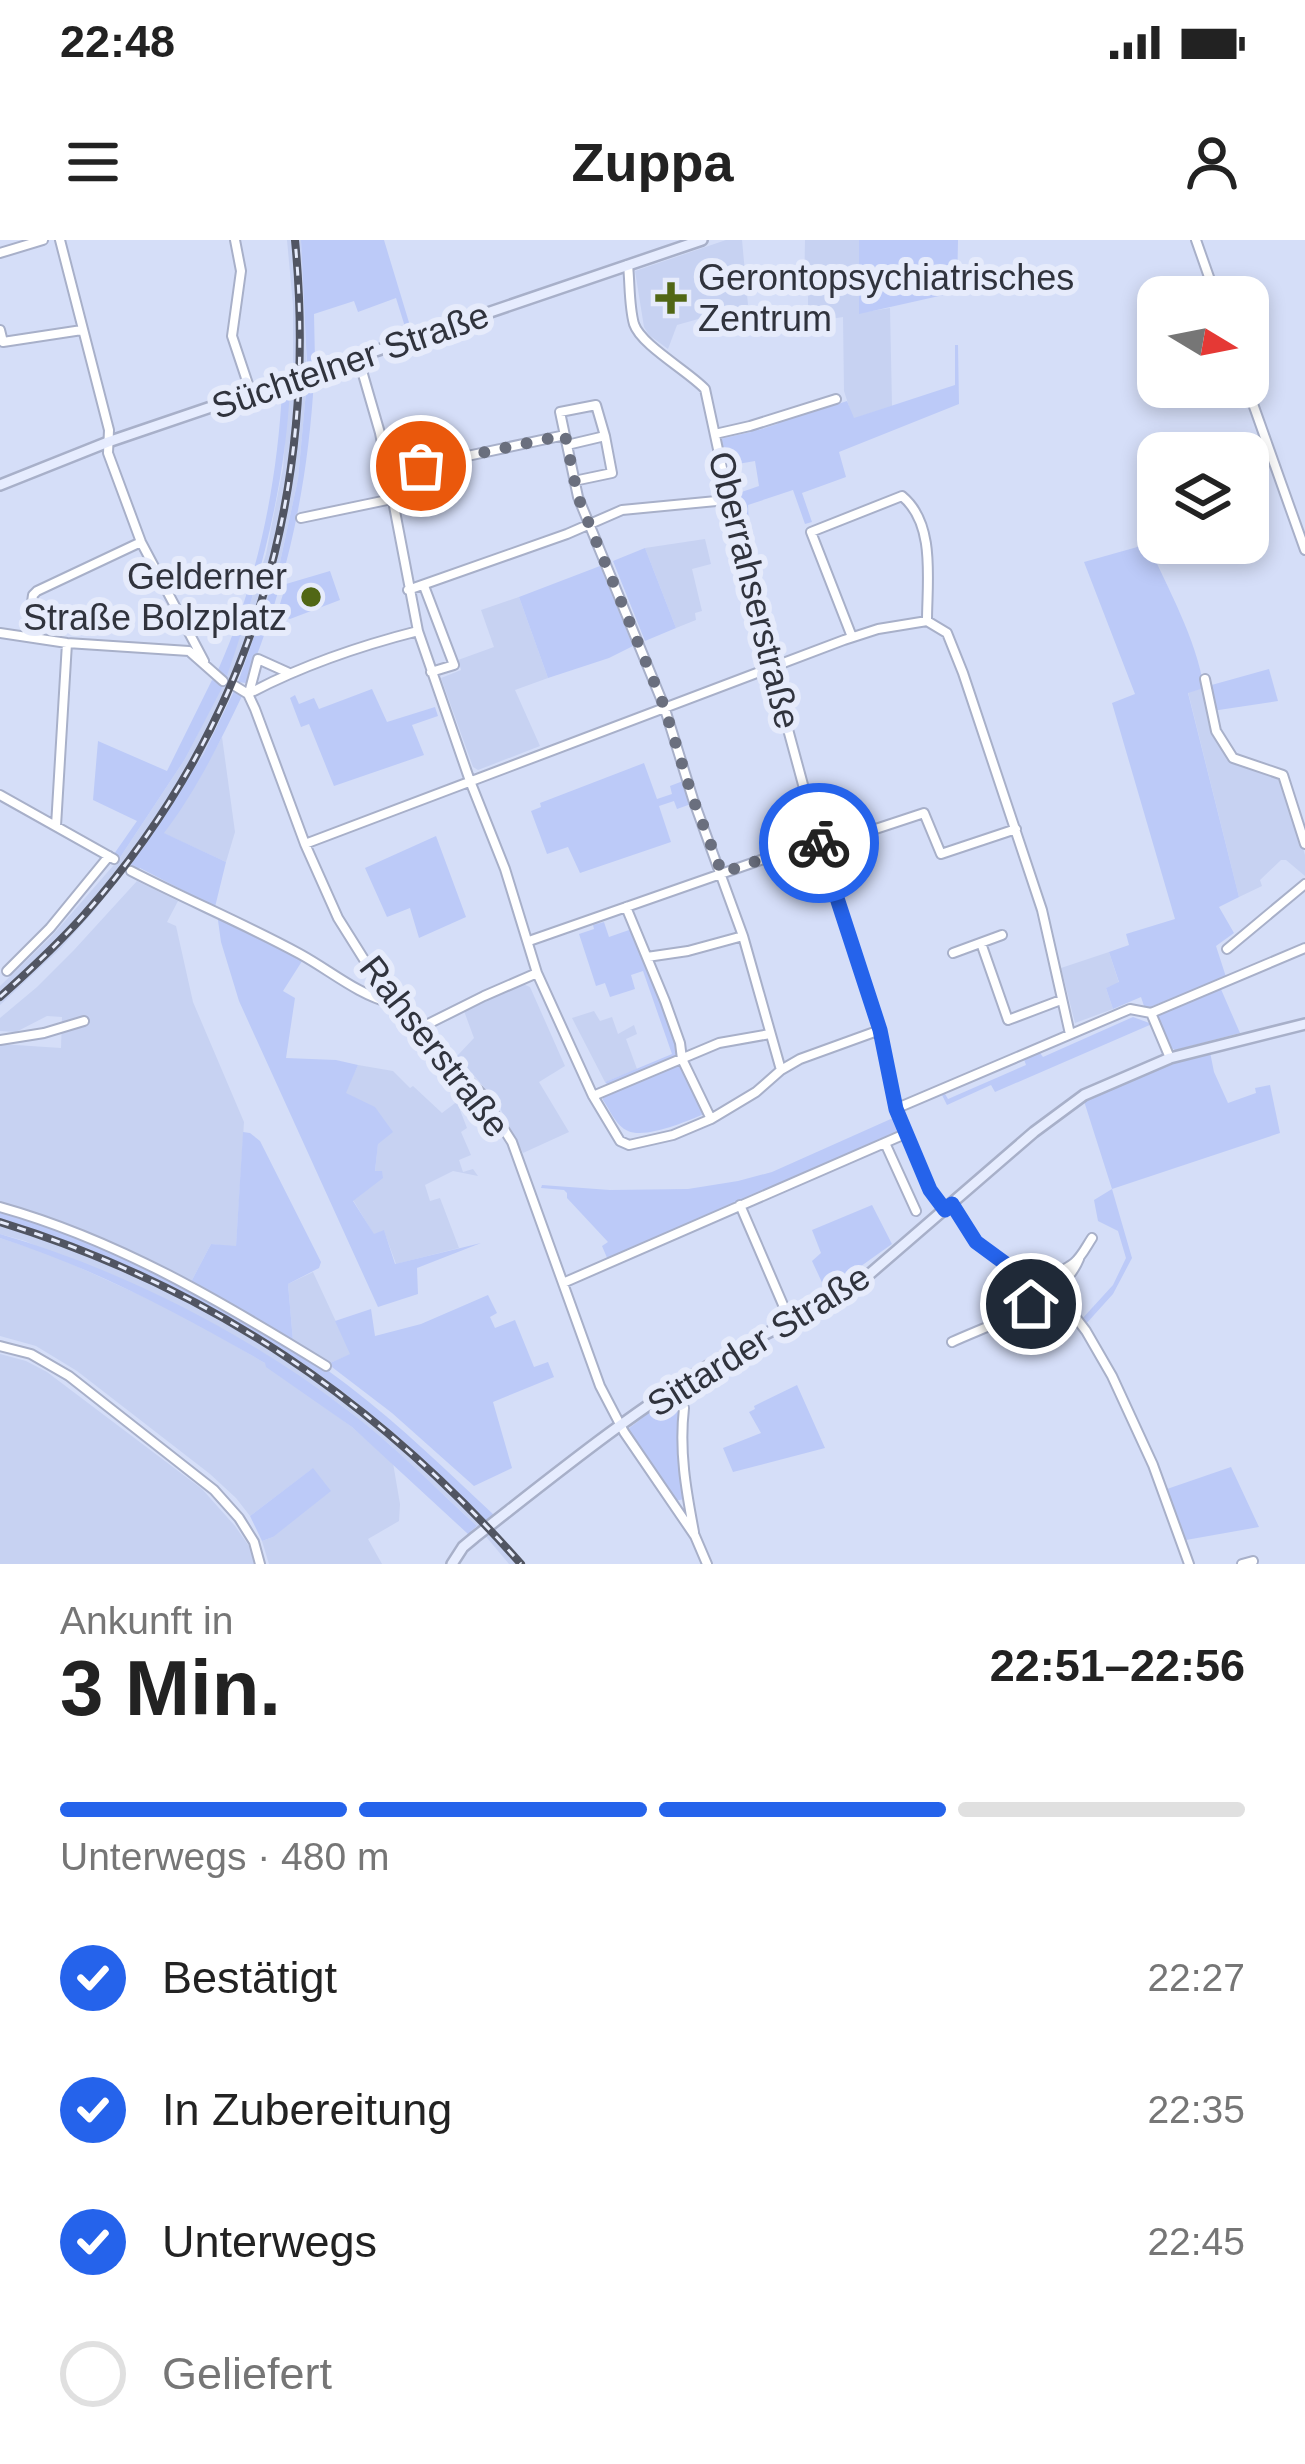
<!DOCTYPE html>
<html lang="de">
<meta charset="utf-8">
<style>
:root{--surface:#fff;--page:#f2f2f2;--text:#222;--muted:#767676;--line:#e0e0e0;--accent:#2563eb}
body{margin:0;font-family:Arial,sans-serif;background:var(--page);color:var(--text);height:100vh;display:flex;flex-direction:column;font-size:45px;white-space:nowrap}
*{box-sizing:border-box;margin:0}
p{font-size:39px;color:var(--muted)}
.icon{flex:none;width:66px;height:66px;fill:none;stroke:currentColor;stroke-width:2;stroke-linecap:round;stroke-linejoin:round}
.map{position:relative;height:1324px;overflow:hidden}
.details{display:flex;flex-direction:column;background:var(--surface);flex:1}
.details>*{flex:none}
.needle{width:78px;rotate:100deg}
.fabs{position:absolute;left:1137px;top:36px;display:grid;gap:24px}
.fabs a{display:grid;place-items:center;width:132px;height:132px;border-radius:24px;background:var(--surface);box-shadow:0 6px 18px #0003;font-size:60px}
.pin{position:absolute;display:grid;place-items:center;width:102px;height:102px;color:#fff;margin:-51px;border:6px solid #fff;border-radius:50%;box-shadow:0 3px 12px #0007}
.courier{position:absolute;display:grid;place-items:center;width:120px;height:120px;margin:-60px;border:9px solid #2563eb;border-radius:50%;background:#fff;color:#222;box-shadow:0 3px 15px #0007}
.overview em{font-style:normal;font-weight:600}
.overview div{display:flex;flex-direction:column-reverse}
.overview{display:flex;align-items:center;justify-content:space-between;height:204px;padding:0 60px}
h1{font-size:78px;font-weight:600;line-height:90px}
.bar{display:grid;grid-template-columns:repeat(4,1fr);gap:18px 12px;align-content:center;height:144px;padding:0 60px}
.bar i{height:15px;border-radius:9px;background:var(--line)}
.bar .active{background:var(--accent)}
.bar p{grid-column:span 4}
ol{padding:0 60px;list-style:none}
li{display:flex;align-items:center;gap:36px;height:132px}
li p{margin-inline-start:auto}
li .icon{padding:12px;border-radius:50%;background:var(--accent);color:#fff;stroke-width:4}
li:last-child{color:var(--muted)}
li i{width:66px;height:66px;border:6px solid var(--line);border-radius:50%}
.status{display:flex;justify-content:space-between;align-items:center;height:84px;padding:0 60px;background:var(--surface);direction:ltr}
.status svg{height:33px;fill:currentColor}
header{display:flex;justify-content:space-between;align-items:center;height:156px;padding:0 60px;background:var(--surface);font-size:54px;font-weight:600}
.map>svg:first-child{display:block}
.built{fill:#c7d2f2}
.green{fill:#bccaf8}
.lines{fill:none;stroke-linecap:round;stroke-linejoin:round}
.street-casing{stroke:#a8b0c9;stroke-width:12}
.secondary-casing{stroke:#a8b0c9;stroke-width:14}
.street{stroke:#fff;stroke-width:8}
.secondary{stroke:#e6ecfe;stroke-width:9}
.rail-casing{stroke:#515562;stroke-width:8}
.rail{stroke:#e6ebfb;stroke-width:3;stroke-dasharray:9;stroke-linecap:butt}
.done{stroke:#6a6f7e;stroke-width:12;stroke-dasharray:0 21.6}
.route{stroke:#2563eb;stroke-width:15}
.poi-dot{fill:#516715;stroke:#e6ebfb;stroke-width:4.5}
.labels{text-anchor:middle;stroke-width:12;stroke-linejoin:round;paint-order:stroke}
.poi-label{font-size:36px;fill:#30333d;stroke:#e6ebfb;text-anchor:start}
.street-label{font-size:36px;fill:#30333d;stroke:#e6ebfb}
</style>
<div class="status"><b>22:48</b><svg viewBox="0 0 49 12"><path d="M0 12V9h3v3zM5 12V6h3v6zM10 12V3h3v9zM15 12V0h3v12zM26 1h20v11H26zM47 4h2v5h-2z"/></svg></div>
<header><svg class="icon" aria-label="menu" viewBox="0 0 24 24"><path d="M4 6h16M4 12h16M4 18h16"/></svg>Zuppa<svg class="icon" aria-label="person" viewBox="0 0 24 24"><circle cx="12" cy="8" r="4"/><path d="M4 21q1-7 8-7t8 7"/></svg></header>
<div class="map">
<svg width="1305" height="1324" viewBox="0 0 1305 1324">
<rect width="100%" height="100%" fill="#d5def8"/>
<path class="built" d="M287,0H301L307,141L298,239L279,327L256,396L203,515L158,585L95,670L61,708L0,765V746L51,697L119,619L185,519L226,438L266,314L283,228L290,130L293,124V65Z
M726,0H742L748,65L677,85L668,109L649,95L644,87L635,31Z
M805,0H859V73L890,68L892,166L853,179L844,151L843,77L800,84L799,78L828,73L808,72V56H804Z
M705,299L711,324L692,329L702,371L695,373L696,380L676,388L645,308Z
M519,357L548,438L515,450L540,506L478,530L473,527L441,438L461,430L458,420L494,407L481,370Z
M1204,448L1214,492L1230,518L1278,536L1283,541L1305,615V636L1286,620H1281L1260,640L1262,646L1239,657L1188,452Z
M222,497L235,592L226,622L163,593L196,544Z
M137,641L178,661L167,682L176,686L193,762L244,882L236,1007L211,1004L191,1042L78,988L0,962V804L61,808L62,777L47,776L16,792L0,791V778L37,747L74,710Z
M1109,712L1119,743L1106,748L1113,769L1075,783L1061,728Z
M523,744L530,747L565,826L539,842L569,892L523,913L497,862L457,816L474,798L464,771Z
M594,771L600,781L612,777L618,794L634,785L637,794L626,799L637,829L605,842L572,778Z
M358,825L393,831L410,848L413,846L442,873L471,851L480,862L460,870L467,888L461,892L471,915L459,920L463,932L473,929L478,936L453,931L425,945L430,961L440,958L459,1008L396,1024L384,991L374,995L353,960L375,932L378,903L345,853Z
M0,980L135,1030L215,1069L277,1105L355,1158L403,1199L457,1249L525,1324H509L477,1286L389,1204L345,1168L268,1116L206,1080L25,1001L0,994Z
M0,998L52,1015L155,1062L201,1086L265,1123L352,1187L393,1223L400,1264L399,1281L368,1299L382,1324H269L262,1301L273,1297L312,1229L250,1276L236,1258L210,1234L77,1131L36,1106L0,1096Z
M313,1032L351,1114L328,1124L293,1101L288,1044Z
M0,1114L26,1121L47,1132L202,1249L235,1286L251,1309L254,1324H0Z"/>
<path class="green" d="M301,0H384L411,89L406,90L396,58L358,72L354,61L314,74L315,122L307,125Z
M859,0H958L957,52L859,74Z
M955,105H958L959,164L839,212L846,237L802,253L812,282L805,284L793,250L748,265L750,310L775,409L733,255L759,246L755,221L726,226L720,199L751,192V189L757,187L759,190L777,184L782,179L784,181L802,173L828,167V164L833,162L835,165L847,161L854,178L955,145Z
M314,139C308,246 287,343 246,443L238,442L279,327L298,239L307,141Z
M290,148C285,249 259,343 226,439L218,430C257,343 277,246 282,151Z
M1148,304C1168,349 1196,398 1204,448L1188,453L1239,657L1219,667L1234,693L1216,706L1226,737L1145,769L1141,757L1113,769L1106,748L1119,742L1109,712L1129,705L1126,694L1175,679L1112,463L1135,454L1084,322Z
M645,308L676,388L645,401L613,321Z
M600,326L633,406L609,418L548,438L519,357Z
M330,331L340,360L290,379L277,374L286,344Z
M1269,429L1278,461L1212,471L1208,446Z
M212,440L224,444L185,519L119,619L114,614L137,581L93,560L98,501L167,531Z
M235,449L242,456C219,504 196,551 164,593L226,622L215,667L140,628L137,631L129,627L203,515Z
M372,449L387,482L435,467L438,476L412,485L424,515L334,546L309,484L301,487L290,458L295,455L299,464L314,458L319,469Z
M644,523L657,559L672,554L670,546L683,541L691,564L677,569L674,561L659,566L671,602L580,633L568,607L547,614L531,571L541,567L540,563Z
M436,596L466,677L419,698L410,668L387,677L365,628Z
M217,673L304,718L283,751L295,758L286,818L336,820L358,825L346,853L375,867L393,892L378,904L375,931H382L383,938L353,961L374,994L384,990L395,1024L481,1003L417,1028L418,1054L378,1067L239,761L221,702Z
M624,673L668,775L678,812L673,820L609,846L605,842L672,814L643,731L631,735L635,749L610,757L605,743L596,746L579,694L594,689L593,685L604,682L609,697L629,690Z
M1220,747L1240,793L1175,810L1171,808L1154,776Z
M1133,777L1152,784L995,852L991,845L947,865L942,855L945,854L948,859L1026,825L1024,819L1040,813L1043,817Z
M1210,812L1214,832L1228,863L1256,853L1255,848L1270,845L1280,893L1112,949L1132,1018L1113,1054L1085,1085L1081,1080L1113,1045L1126,1018L1118,991L1098,981L1094,960L1112,949L1083,858L1176,820L1177,822Z
M673,825H679L685,830L704,874C687,881 646,899 628,891C616,886 610,870 603,860V856Z
M893,878L899,893L608,1020L602,1006L608,1002L567,958V953L564,950L541,948L542,945L610,950L688,949L738,941L772,932Z
M243,892L250,893L260,901L321,1022L319,1028L288,1044L293,1101L191,1042L211,1004L236,1006Z
M872,965L892,1004L826,1051L812,1021L821,1013L812,990Z
M0,970C124,1011 246,1067 350,1147C401,1186 447,1231 494,1275L486,1281C349,1134 192,1040 0,980Z
M0,994C123,1030 244,1092 346,1169C393,1204 434,1247 477,1286L468,1294L352,1187L266,1127L265,1123C180,1074 94,1028 0,998Z
M488,1055L497,1073L490,1077L495,1088L515,1080L534,1127L548,1122L554,1137L493,1162L512,1228L474,1246L392,1173L328,1124L350,1114L335,1081L371,1069L375,1096L421,1084Z
M797,1145L825,1208L733,1232L723,1208L761,1193L749,1172L755,1169L754,1166Z
M683,1146L695,1149L687,1168L681,1169L677,1211L685,1259L674,1261L628,1189Z
M1231,1227L1259,1287L1186,1300L1167,1249Z
M313,1228L331,1251L273,1297L262,1301L250,1276Z"/>
<g class="lines">
<defs>
<path id="street" d="M60,0L109,190L108,213L141,302L204,421
M235,0L241,31L232,96L251,153
M1196,0L1216,57
M0,13L43,0
M628,25C630,44 629,66 634,84C641,105 688,131 705,149L741,316L818,600L880,790L895,869L930,949L945,970
M0,90L3,102L82,90
M358,117L380,193L418,391L470,541L505,629L537,733L593,856L620,901L629,905L673,895L711,879L756,852L781,830L800,819L880,790
M1247,147L1305,310
M715,194L750,186L836,159
M567,205L605,196L596,165L560,172L578,257L664,466L693,559L743,696L781,830
M388,233L565,195
M574,241L612,233L605,196
M301,278L392,259
M424,346L454,425L431,432
M408,350L567,294L622,270L727,260
M0,393L67,403L189,411L223,441
M27,397L33,355L37,351L141,302
M852,397L811,292L902,256C936,284 927,341 927,381
M1205,439L1216,491L1233,518L1283,535L1305,604
M235,446L248,454L255,469L305,604L338,678L392,764L481,853L512,902L600,1146L624,1192L695,1296L707,1324
M249,453L258,419L289,433
M248,454C301,426 359,406 418,391
M0,555L114,619
M56,586L67,403
M305,604L844,400L878,389L927,381L947,393L963,433L1042,670L1070,794
M821,607L924,573L941,614L1016,589
M131,631C187,660 245,684 300,714C331,731 357,754 391,763
M626,667L665,761L680,803L682,819L711,879
M529,701L818,600
M981,703L1008,780L1061,760
M1227,709L1305,644
M953,713L1002,695
M647,717L688,711L743,696
M7,731L50,688L109,616
M1151,773L1305,708
M1151,773L1170,818
M418,789L484,756L537,733
M0,800L44,793L84,781
M593,856L719,803L770,794
M895,869L1130,769L1151,773
M885,903L916,971
M952,964L976,1002L1036,1046
M740,965L790,1081
M0,967C118,1000 222,1062 326,1126
M563,1043L905,894
M1050,1056L1070,1070L1086,1091L1112,1136L1153,1225L1189,1324
M1031,1064C1033,1040 1057,1036 1074,1023C1082,1016 1086,1007 1092,998
M952,1102C993,1083 1061,1063 1079,1019
M0,1106L31,1114L69,1136L214,1250L239,1278L254,1302L260,1324
M684,1168C679,1211 686,1250 694,1292
M1242,1324L1253,1321"/>
<path id="secondary" d="M0,245L108,202L702,0
M452,1324L463,1307L475,1297C552,1237 629,1174 713,1123C762,1092 818,1072 865,1038L1034,892L1084,855L1170,818L1305,784"/>
</defs>
<use href="#street" class="street-casing"/>
<use href="#secondary" class="secondary-casing"/>
<use href="#street" class="street"/>
<use href="#secondary" class="secondary"/>
<defs>
<path id="rail" d="M0,757C29,731 58,704 84,675C253,485 319,249 295,0
M0,982C209,1046 377,1161 521,1324"/>
</defs>
<use href="#rail" class="rail-casing"/>
<use href="#rail" class="rail"/>
</g>
<g class="lines">
<path class="done" d="M421,226L565,195L578,257L664,466L693,559L722,633L818,600L819,603"/>
<path class="route" d="M819,603L880,790L896,869L930,950L945,970L952,964L976,1002L1036,1046L1032,1053L1031,1064"/>
</g>
<g class="poi-dot">
<path d="M665 40h12v12h12v12h-12v12h-12v-12h-12v-12h12z"/>
<circle cx="311" cy="357" r="12"/>
</g>
<g class="labels">
<g class="poi-label">
<text x="698" y="50">Gerontopsychiatrisches<tspan x="698" dy="41">Zentrum</tspan></text>
<text x="287" y="349" text-anchor="end">Gelderner<tspan x="287" dy="41">Straße Bolzplatz</tspan></text>
</g>
<g class="street-label">
<text transform="translate(350 120) rotate(-19)" y="13">Süchtelner Straße</text>
<text transform="translate(755 350) rotate(76)" y="13">Oberrahserstraße</text>
<text transform="translate(435 806) rotate(52)" y="13">Rahserstraße</text>
<text transform="translate(758 1100) rotate(-32)" y="13">Sittarder Straße</text>
</g>
</g>
</svg>
<div class="fabs">
<a><svg class="needle" viewBox="-14 -14 28 28"><path d="M0-13l5 13h-10z" fill="#e53935"/><path d="M0 13l5-13h-10z" fill="#767676"/></svg></a>
<a><svg class="icon" aria-label="layers" viewBox="0 0 24 24"><path d="M12 4l9 5-9 5-9-5zM3 14l9 5 9-5"/></svg></a>
</div>
<div class="pin" style="left:421px;top:226px;background:#ea580c"><svg class="icon" aria-label="bag" viewBox="0 0 24 24"><path d="M5 8h14l-1 12H6zM9 8a3 3 0 0 1 6 0"/></svg></div>
<div class="pin" style="left:1031px;top:1064px;background:#1f2937"><svg class="icon" aria-label="home" viewBox="0 0 24 24"><path d="M3 11l9-7 9 7M6 9v11h12V9"/></svg></div>
<div class="courier" style="left:819px;top:603px"><svg class="icon" aria-label="bike" viewBox="0 0 24 24"><circle cx="6" cy="16" r="4"/><circle cx="18" cy="16" r="4"/><path d="M6 16l4-8h5l3 8M10 8l3 8H6M13 5h3"/></svg></div>
</div>
<section class="details">
<div class="overview"><div><h1>3 Min.</h1><p>Ankunft in</p></div><em>22:51–22:56</em></div>
<div class="bar"><i class="active"></i><i class="active"></i><i class="active"></i><i></i><p>Unterwegs · 480 m</p></div>
<ol>
<li><svg class="icon" aria-label="check" viewBox="0 0 24 24"><path d="M5 12l5 5 9-10"/></svg>Bestätigt<p>22:27</p></li>
<li><svg class="icon" aria-label="check" viewBox="0 0 24 24"><path d="M5 12l5 5 9-10"/></svg>In Zubereitung<p>22:35</p></li>
<li><svg class="icon" aria-label="check" viewBox="0 0 24 24"><path d="M5 12l5 5 9-10"/></svg>Unterwegs<p>22:45</p></li>
<li><i></i>Geliefert</li>
</ol>
</section>
